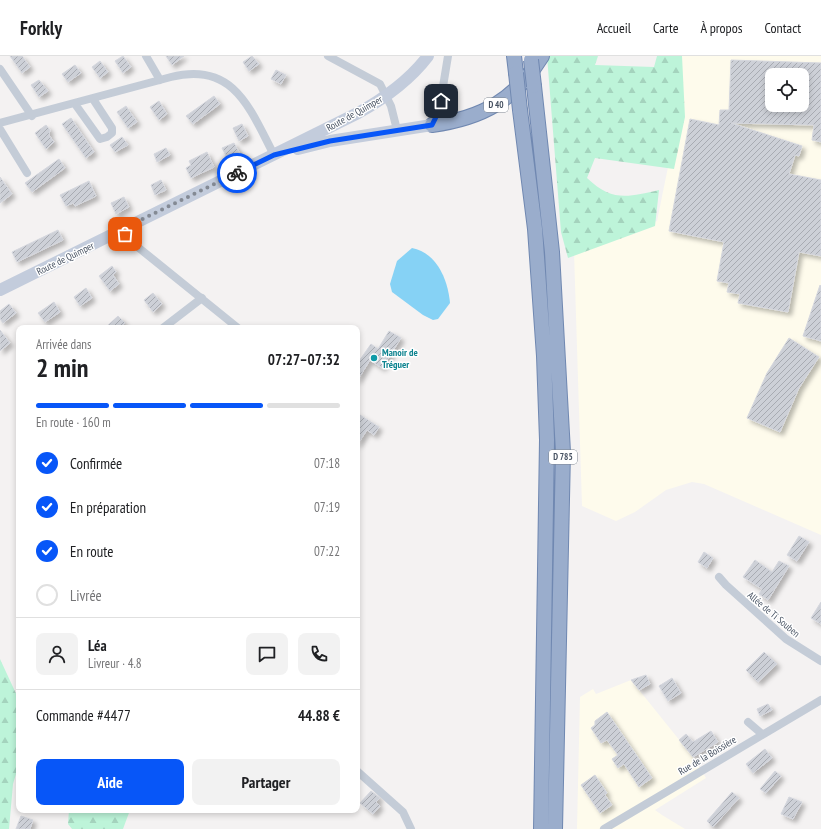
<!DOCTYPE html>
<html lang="fr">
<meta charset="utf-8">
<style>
:root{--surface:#fff;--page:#f2f2f2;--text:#202124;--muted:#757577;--line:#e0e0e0;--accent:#0756f8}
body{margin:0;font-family:"PT Sans Narrow",sans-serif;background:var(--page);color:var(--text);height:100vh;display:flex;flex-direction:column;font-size:15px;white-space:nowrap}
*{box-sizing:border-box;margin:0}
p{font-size:13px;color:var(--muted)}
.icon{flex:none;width:22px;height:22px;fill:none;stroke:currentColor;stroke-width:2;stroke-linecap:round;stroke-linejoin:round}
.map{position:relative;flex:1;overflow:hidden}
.panel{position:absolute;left:16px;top:269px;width:344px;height:488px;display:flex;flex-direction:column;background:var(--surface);border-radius:8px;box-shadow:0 2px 6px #0003}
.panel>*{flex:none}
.fabs{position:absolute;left:765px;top:12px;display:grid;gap:8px}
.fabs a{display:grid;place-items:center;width:44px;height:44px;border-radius:8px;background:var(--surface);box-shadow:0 2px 6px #0003;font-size:20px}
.pin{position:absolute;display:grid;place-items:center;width:34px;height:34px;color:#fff;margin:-17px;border-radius:8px;box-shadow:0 2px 6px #0006}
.courier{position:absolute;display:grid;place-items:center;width:40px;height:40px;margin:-20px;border:3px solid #0756f8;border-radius:50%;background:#fff;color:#222;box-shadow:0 1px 5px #0007}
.head em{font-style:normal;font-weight:700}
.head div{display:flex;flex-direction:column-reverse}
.head{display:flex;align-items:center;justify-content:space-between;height:68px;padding:0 20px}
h1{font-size:26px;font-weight:700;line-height:30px}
.bar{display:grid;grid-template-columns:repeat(4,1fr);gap:6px 4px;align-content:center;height:48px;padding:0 20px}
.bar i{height:5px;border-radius:3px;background:var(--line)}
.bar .active{background:var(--accent)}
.bar p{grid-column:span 4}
.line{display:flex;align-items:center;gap:10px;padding:0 20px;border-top:1px solid var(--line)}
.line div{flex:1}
.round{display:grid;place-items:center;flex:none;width:42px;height:42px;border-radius:8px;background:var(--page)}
ol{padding:0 20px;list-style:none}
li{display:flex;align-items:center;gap:12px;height:44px}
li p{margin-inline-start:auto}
li .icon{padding:4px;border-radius:50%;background:var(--accent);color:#fff;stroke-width:4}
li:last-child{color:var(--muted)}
li i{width:22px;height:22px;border:2px solid var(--line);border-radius:50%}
.button{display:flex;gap:8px;margin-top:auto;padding:8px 20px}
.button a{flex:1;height:46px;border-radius:8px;background:var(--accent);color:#fff;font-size:16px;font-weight:700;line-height:46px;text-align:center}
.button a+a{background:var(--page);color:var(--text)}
header{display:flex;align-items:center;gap:24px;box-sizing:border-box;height:56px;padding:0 20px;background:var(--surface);border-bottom:1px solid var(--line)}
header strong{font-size:19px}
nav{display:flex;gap:22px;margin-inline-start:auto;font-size:14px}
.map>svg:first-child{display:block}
.commercial{fill:#fefbec;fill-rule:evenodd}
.forest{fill:url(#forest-firs)}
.water{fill:#86d2f5}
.building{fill:url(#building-hatch);stroke:#d5d7de;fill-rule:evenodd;filter:url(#shadow)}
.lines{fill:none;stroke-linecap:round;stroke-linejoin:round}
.trunk-casing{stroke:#7088b1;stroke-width:16}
.minor{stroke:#c4ccd7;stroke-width:8}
.secondary{stroke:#c3ccdc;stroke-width:12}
.trunk{stroke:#9aadcc;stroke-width:14}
.trunk-bridge-casing{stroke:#7088b1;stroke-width:16;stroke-linecap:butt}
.trunk-bridge{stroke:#9aadcc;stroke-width:14}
.done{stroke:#848a94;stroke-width:4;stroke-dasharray:0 7.2}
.route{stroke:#0756f8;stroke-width:5}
.culture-dot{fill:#0f9aa8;stroke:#fff;stroke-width:1.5}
.labels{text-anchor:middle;stroke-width:3;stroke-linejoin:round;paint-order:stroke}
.shield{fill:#fff;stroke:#7e8691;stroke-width:1}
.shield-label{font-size:9px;font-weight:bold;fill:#475262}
.street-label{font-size:10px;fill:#475262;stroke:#fff}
.culture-label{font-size:10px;font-weight:bold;fill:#0d838f;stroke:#fff;text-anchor:start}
</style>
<header>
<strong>Forkly</strong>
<nav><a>Accueil</a><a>Carte</a><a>À propos</a><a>Contact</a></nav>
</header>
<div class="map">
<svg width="821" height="773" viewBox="0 0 821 773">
<defs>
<pattern id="forest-firs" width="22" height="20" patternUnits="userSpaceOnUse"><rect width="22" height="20" fill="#bdf4d9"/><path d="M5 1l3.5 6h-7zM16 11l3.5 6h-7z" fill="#a4d3bd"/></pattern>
<pattern id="building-hatch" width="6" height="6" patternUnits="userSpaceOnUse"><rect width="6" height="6" fill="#cdd0d7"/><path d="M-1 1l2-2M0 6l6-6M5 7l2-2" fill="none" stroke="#a8abb2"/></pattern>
<filter id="shadow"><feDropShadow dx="3.5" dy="3.5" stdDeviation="2" flood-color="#0004"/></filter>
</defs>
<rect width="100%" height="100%" fill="#f4f2f2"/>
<path class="commercial" d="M674,0H821V479L704,428L692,426L666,434L635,456L616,465L582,450L574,196L657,165L676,72ZM772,19H802V49H772Z
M631,624L693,701L706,722L655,754L662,759L685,773H577L580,641L593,633L596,638Z"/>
<path class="forest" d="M547,0H598L595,9L654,11L657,0H682L685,61L674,113L595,102L587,122C612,146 628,141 659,134L655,170L568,202L561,176Z
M0,603L19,644V708L13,728L9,773H0Z
M69,754H130L123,773H72L68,768Z"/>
<path class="water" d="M412,192C437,197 448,224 450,247L438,263L433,264L423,259L392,236L390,228L397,205Z"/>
<path class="building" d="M10,0H22L30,11L22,17Z
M123,0L131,11L123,17L115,5Z
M166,0H184L172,9Z
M252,0L259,8L249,15L243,6Z
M731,4L821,7V86L812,84L814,69L731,67L802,90L799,100L795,99L789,118L821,124V200L799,196L788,256L738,247L740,238L727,236L729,227L717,225L724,186L669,175L690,63L719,69L720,54H729ZM772,19H802V49H772Z
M100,5L108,16L100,22L92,11Z
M75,9L81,17L68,26L62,18Z
M276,14L286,19L281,28L271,23Z
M39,24L48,35L39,41L31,29Z
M214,40L220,48L193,68L186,60Z
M159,45L167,58L159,64L150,51Z
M126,50L137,66L128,72L117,56Z
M71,62L94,96L86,102L62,68Z
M242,68L248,80L239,85L233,72Z
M46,69L50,74L49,79L54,86L46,93L35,77Z
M122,81L128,89L115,96L110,89Z
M234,87L240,98L228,104L222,92Z
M166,92L170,99L157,106L154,98Z
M207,96L214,111L191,122L186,112L191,109L189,105Z
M59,103L65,112L32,136L25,127Z
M0,121L12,138L0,147Z
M161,124L166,134L155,139L151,129Z
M89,125L96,140L75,150L73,147L66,150L60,139Z
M124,141L129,151L116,158L111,147Z
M58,174L63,184L17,206L12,196Z
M112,210L116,216L113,219L119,228L110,235L99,220Z
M820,229L821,230V285L803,280Z
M86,232L92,242L80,250L74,241Z
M153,237L162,248L153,256L144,244Z
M54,246L60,256L45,266L38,257Z
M9,248L16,257L3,267L0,263V255Z
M118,260L125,267L120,272H105Z
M0,274L10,287L0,295Z
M389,275L401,282L382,312L370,304L357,325V308L371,288L378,293Z
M789,282L819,301L799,332L780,376L747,362L767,317Z
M357,357L379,371L374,379L367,374L357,389Z
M799,480L809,486L797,505L787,499Z
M704,496L713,502L707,512L698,506Z
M755,504L772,516L779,505L789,510L768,544L759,538L762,533L743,521Z
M821,546V568L811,562Z
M764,596L777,608L758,626L746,614Z
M646,619L650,628L639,634L631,624Z
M672,622L681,637L668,645L659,630Z
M768,648L772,654L760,660L757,653Z
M607,656L652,722L639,731L624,708L618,712L612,703L618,699L607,684L601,687L591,672L595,669V665Z
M711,675L718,686L693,701L679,684L686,678L693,686Z
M765,693L772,702L753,717L746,708Z
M775,715L781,720L766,737L760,733Z
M595,719L607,737L605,739L612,749L600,757L581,729Z
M371,735L380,742L376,746L380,750L373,758L360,747Z
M732,736L739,742L713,771L707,765Z
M789,741L802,746L793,763L781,758Z
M21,760L33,764L30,773H16Z"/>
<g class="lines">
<defs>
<path id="trunk" d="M514,0L516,17
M534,30L552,196L563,396L555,773
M520,54L535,173L544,300L547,384L541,773
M432,69C483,62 515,44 542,0"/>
</defs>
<use href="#trunk" class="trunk-casing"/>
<path class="minor" d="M146,0L160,24
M328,0L380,28L391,50L397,74
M0,13L32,60
M75,48L100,83L107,81L112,77V72L93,43
M0,67L171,21C234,5 250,53 274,99
M432,69L439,55L448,0
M0,73L27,117
M122,173L134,188L238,272
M163,272L202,242
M719,521L726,529L786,583L821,605
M748,666L762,678
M357,715L403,756L411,773
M604,773L821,644"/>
<path class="secondary" d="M298,93L330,85L432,69
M0,234L358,57C385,42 409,25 428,0"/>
<use href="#trunk" class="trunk"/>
<defs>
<path id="trunk-bridge" d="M531,4L534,30
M516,17L520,54"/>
</defs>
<use href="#trunk-bridge" class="trunk-bridge-casing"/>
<use href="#trunk-bridge" class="trunk-bridge"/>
</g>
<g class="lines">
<path class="done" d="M125,178L122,173L237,117"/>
<path class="route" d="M237,117L274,99L330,85L432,69L439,55L441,45"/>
</g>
<circle class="culture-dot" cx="374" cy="302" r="4"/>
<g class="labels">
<g class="shield">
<rect x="484" y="42" width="24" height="14" rx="3"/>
<rect x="549" y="394" width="28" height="14" rx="3"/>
</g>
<g class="shield-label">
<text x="496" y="52">D 40</text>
<text x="563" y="404">D 785</text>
</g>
<g class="street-label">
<text transform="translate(354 57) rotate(-29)" y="4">Route de Quimper</text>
<text transform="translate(65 202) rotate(-26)" y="4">Route de Quimper</text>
<text transform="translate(774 558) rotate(40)" y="4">Allée de Ti Souben</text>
<text transform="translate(707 699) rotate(-31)" y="4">Rue de la Boissière</text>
</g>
<g class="culture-label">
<text x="382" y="300">Manoir de<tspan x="382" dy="12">Tréguer</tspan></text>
</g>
</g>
</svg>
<div class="fabs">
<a><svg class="icon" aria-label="locate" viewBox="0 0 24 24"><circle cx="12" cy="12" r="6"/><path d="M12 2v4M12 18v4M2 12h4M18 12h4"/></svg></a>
</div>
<div class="pin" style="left:125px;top:178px;background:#ea580c"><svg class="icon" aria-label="bag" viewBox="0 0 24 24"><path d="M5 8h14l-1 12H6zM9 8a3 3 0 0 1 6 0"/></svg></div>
<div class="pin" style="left:441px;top:45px;background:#1f2937"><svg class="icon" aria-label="home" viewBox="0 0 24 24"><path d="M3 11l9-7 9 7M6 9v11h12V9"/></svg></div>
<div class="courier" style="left:237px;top:117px"><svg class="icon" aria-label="bike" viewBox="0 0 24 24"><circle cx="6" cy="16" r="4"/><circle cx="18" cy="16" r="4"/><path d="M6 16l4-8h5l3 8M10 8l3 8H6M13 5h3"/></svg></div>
<section class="panel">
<div class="head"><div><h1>2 min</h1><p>Arrivée dans</p></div><em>07:27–07:32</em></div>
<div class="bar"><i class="active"></i><i class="active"></i><i class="active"></i><i></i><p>En route · 160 m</p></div>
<ol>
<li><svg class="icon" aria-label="check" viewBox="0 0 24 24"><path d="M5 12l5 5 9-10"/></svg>Confirmée<p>07:18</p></li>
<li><svg class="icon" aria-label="check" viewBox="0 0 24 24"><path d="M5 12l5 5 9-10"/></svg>En préparation<p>07:19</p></li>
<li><svg class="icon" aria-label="check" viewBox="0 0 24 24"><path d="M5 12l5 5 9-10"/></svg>En route<p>07:22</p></li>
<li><i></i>Livrée</li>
</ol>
<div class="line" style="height:72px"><a class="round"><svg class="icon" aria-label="person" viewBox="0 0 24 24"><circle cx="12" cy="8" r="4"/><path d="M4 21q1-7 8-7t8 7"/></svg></a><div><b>Léa</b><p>Livreur · 4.8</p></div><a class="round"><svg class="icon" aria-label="chat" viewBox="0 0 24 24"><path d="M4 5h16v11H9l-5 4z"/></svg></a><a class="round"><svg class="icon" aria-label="phone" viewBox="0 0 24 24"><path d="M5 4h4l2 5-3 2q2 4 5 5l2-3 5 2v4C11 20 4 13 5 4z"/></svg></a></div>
<div class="line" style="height:52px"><div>Commande #4477</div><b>44.88 €</b></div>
<div class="button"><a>Aide</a><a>Partager</a></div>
</section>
</div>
